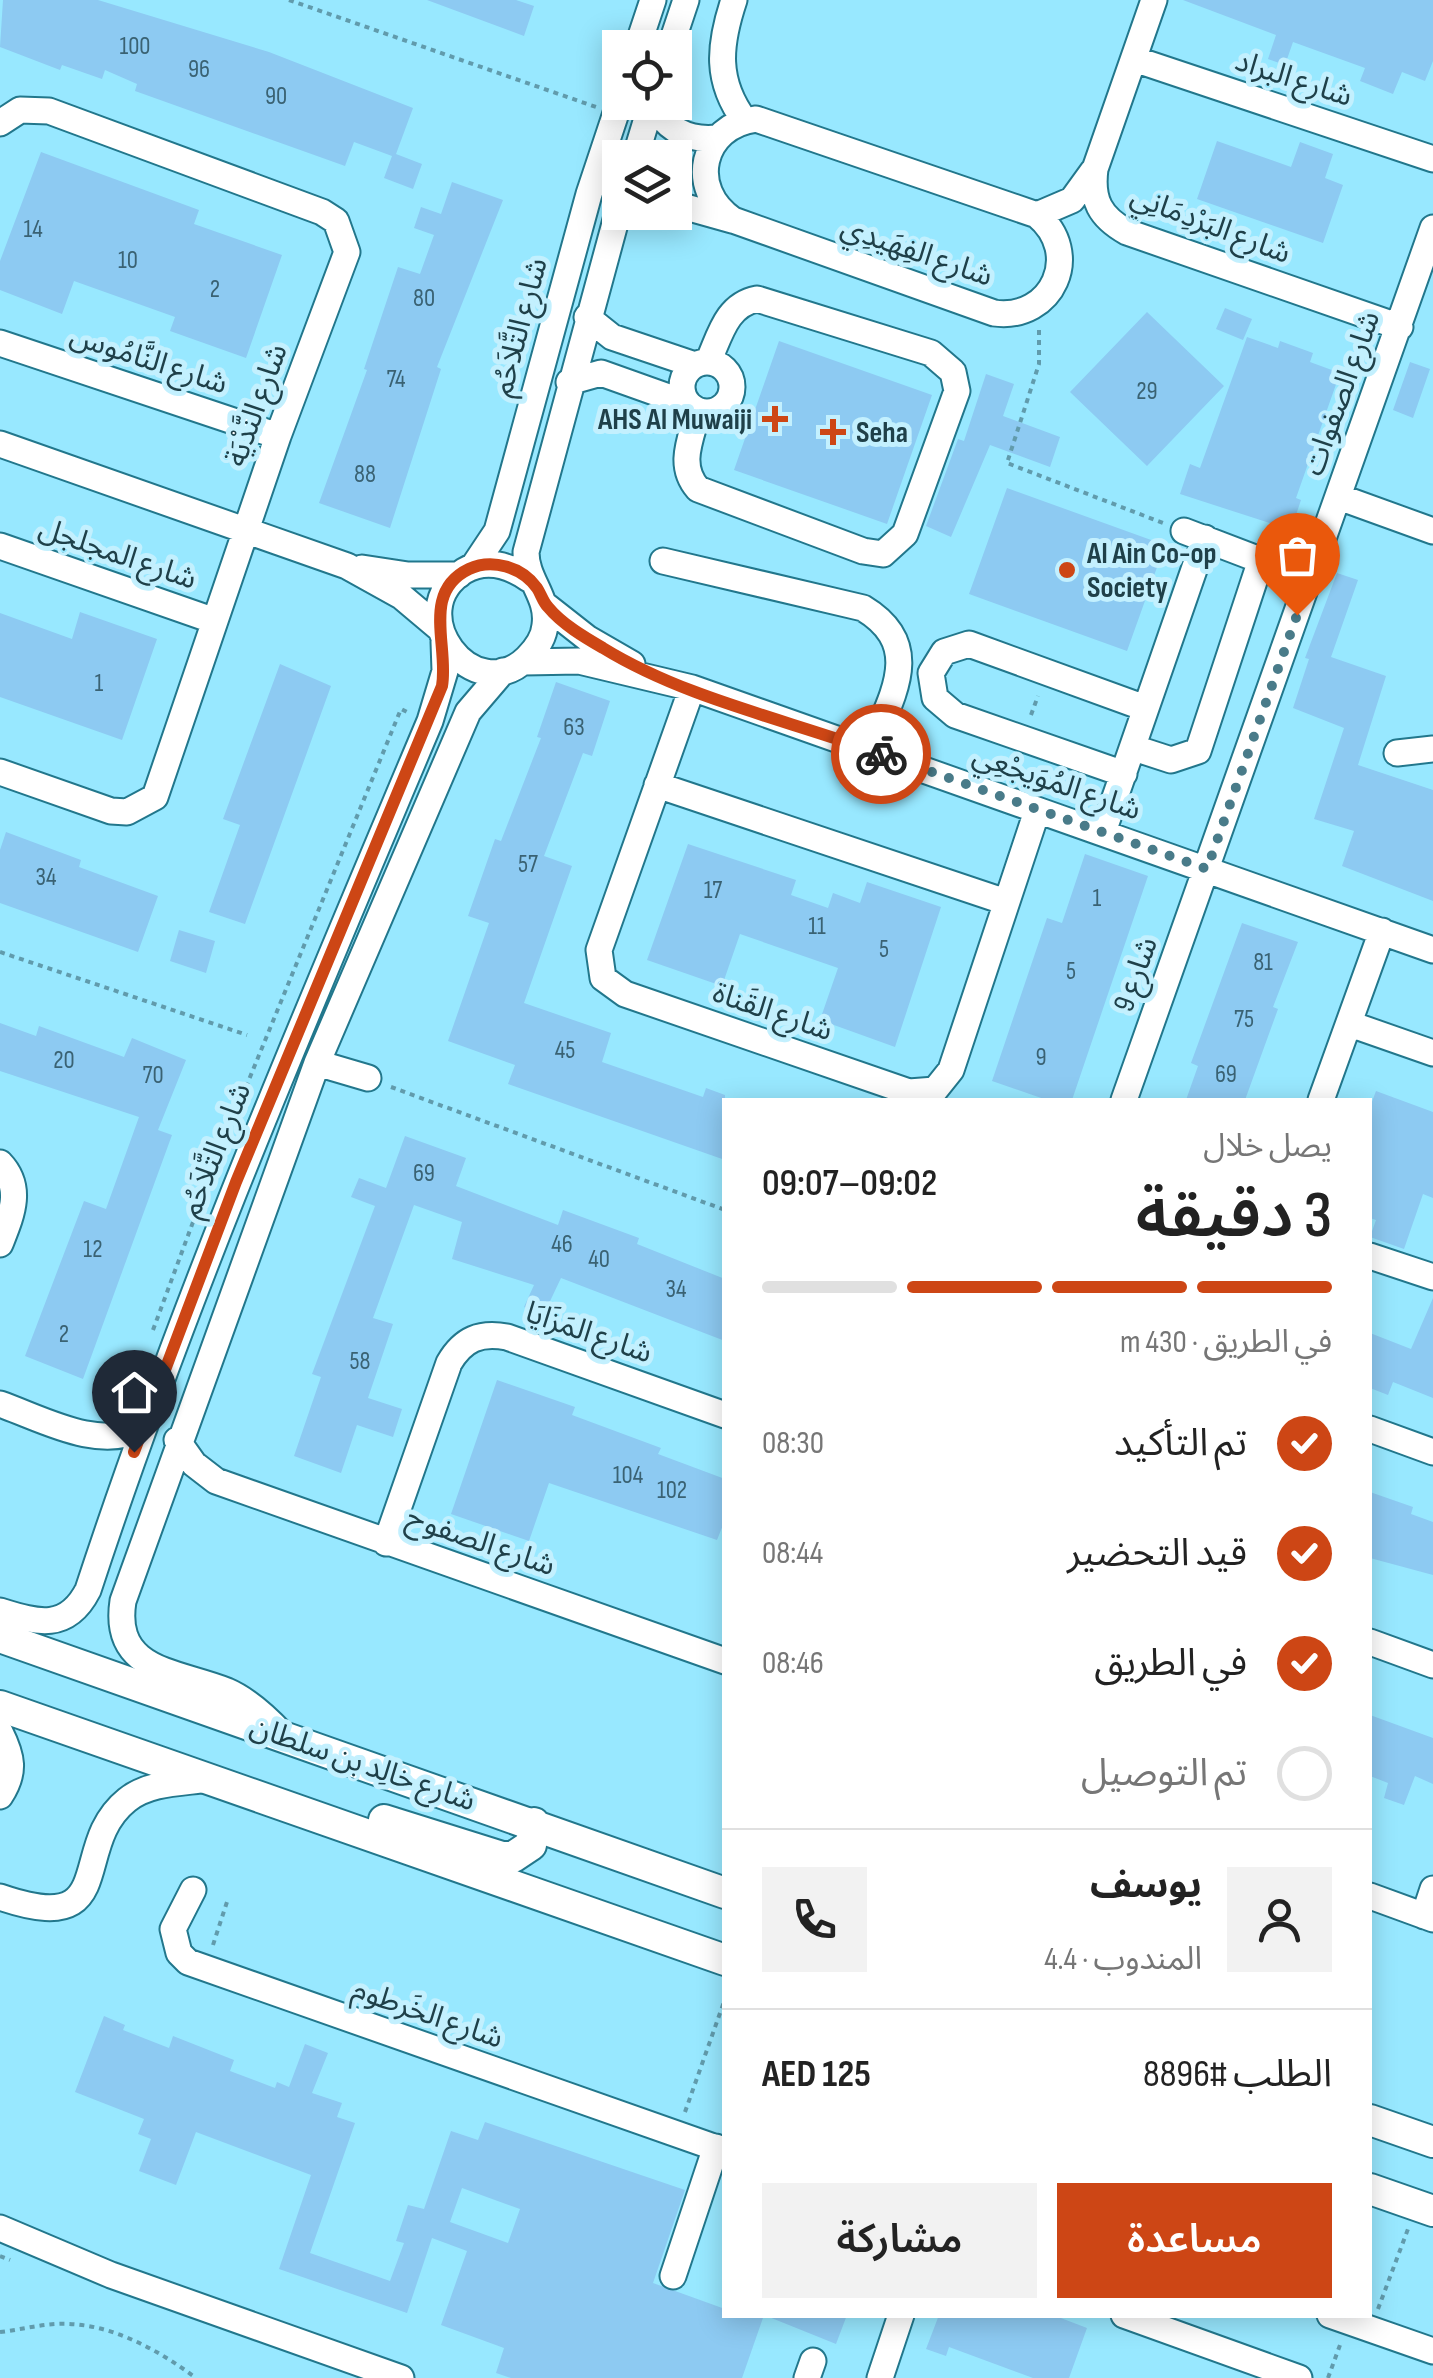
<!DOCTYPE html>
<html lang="ar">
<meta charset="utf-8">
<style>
:root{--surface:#fff;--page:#f2f2f2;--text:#222;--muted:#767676;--line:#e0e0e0;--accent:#cd4615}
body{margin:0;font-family:"Sofia Sans Condensed","Noto Sans Arabic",sans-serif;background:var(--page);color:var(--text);direction:rtl;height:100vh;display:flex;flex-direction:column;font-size:38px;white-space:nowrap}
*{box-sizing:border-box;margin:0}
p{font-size:32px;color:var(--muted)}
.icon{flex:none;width:55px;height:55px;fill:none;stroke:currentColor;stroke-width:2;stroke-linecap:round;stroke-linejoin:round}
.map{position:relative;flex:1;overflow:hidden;direction:ltr}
.details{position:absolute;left:722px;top:1098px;width:650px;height:1220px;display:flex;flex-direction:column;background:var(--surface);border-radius:0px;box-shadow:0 5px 25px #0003;direction:rtl}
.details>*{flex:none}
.tools{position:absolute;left:602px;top:30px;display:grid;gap:20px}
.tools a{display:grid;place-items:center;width:90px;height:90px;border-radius:0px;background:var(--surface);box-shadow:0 5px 25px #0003;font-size:50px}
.pin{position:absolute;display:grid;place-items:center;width:85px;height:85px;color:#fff;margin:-102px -42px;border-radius:50% 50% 50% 0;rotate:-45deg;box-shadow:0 0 10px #0007}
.pin .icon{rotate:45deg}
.courier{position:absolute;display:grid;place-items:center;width:100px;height:100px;margin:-50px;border:8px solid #cd4615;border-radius:50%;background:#fff;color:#222;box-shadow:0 2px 12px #0007}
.head em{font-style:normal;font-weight:600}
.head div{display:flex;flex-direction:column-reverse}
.head{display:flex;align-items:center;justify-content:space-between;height:170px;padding:0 40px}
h1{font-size:65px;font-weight:600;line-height:75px}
.bar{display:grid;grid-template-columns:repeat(4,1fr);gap:15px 10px;align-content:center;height:120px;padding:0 40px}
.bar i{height:12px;border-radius:8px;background:var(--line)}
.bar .on{background:var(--accent)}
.bar p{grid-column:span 4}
.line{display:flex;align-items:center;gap:25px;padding:0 40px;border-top:2px solid var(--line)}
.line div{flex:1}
.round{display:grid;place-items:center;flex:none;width:105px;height:105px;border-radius:0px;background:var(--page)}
ol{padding:0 40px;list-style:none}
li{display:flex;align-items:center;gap:30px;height:110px}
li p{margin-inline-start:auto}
li .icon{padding:10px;border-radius:50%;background:var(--accent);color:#fff;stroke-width:4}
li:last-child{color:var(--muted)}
li i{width:55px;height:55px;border:5px solid var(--line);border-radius:50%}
.action{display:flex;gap:20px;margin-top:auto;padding:20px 40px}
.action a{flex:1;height:115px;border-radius:0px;background:var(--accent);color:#fff;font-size:40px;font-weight:600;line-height:115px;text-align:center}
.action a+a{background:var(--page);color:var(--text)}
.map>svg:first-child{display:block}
.building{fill:#8dcaf2;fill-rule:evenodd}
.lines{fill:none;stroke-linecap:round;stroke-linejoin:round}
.minor-casing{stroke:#22778c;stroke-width:29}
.major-casing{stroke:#22778c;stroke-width:34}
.path{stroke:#619bac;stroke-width:4;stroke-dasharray:5 5;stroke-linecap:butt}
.minor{stroke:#fff;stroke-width:25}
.major{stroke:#fff;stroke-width:30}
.done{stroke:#497b89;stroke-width:10;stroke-dasharray:0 18}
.route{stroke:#cd4615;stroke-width:12}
.poi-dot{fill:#cd4615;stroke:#c3f0fe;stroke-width:4}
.labels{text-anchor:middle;stroke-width:10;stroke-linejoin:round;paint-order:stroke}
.number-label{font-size:25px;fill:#3a6273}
.street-label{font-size:30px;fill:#1f4049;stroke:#c3f0fe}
.poi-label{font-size:30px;font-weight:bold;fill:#1f4049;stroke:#c3f0fe;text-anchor:start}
</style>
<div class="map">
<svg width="1433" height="2378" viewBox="0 0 1433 2378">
<rect width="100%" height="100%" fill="#98e8ff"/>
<path class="building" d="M3,0H98L269,52L413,108L396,154L422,164L413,189L384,178L392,156L354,142L345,166L135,91L137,84L105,70L102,79L62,65L60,70L0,47Z
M427,0H516L534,6L524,36Z
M1183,0H1433V61L1425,81L1402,72L1393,94L1360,81L1365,68L1293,42L1285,65L1268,59L1276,35Z
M1217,141L1291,167L1300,142L1333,154L1325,178L1343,185L1323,243L1197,199Z
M41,152L199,210L194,224L282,255L246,358L170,331L175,317L74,281L62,314L0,290V261Z
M452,182L503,200L437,367L441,369L390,528L319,503L367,370L364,369L398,267L420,274L434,235L414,228L421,207L441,214Z
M1225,308L1252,319L1243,340L1216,329Z
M1147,312L1224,386L1147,466L1070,392Z
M1247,337L1278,348L1280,341L1313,353L1310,362L1340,373L1296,498L1301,500L1291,530L1180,494L1190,464L1200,468Z
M779,341L932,395L887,524L734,470Z
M1410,362L1430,369L1413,418L1393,410Z
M986,374L1014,384L1003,416L1060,437L1050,467L990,445L951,537L926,526L958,439L964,441Z
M1007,488L1165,545L1127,651L969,594Z
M1337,573L1358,580L1331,657L1386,676L1358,765L1433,790V901L1342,866L1354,831L1314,819L1344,728L1293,708L1309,659L1305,658Z
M80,612L157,639L122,740L0,697V613L72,639Z
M280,664L331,686L245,924L209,912L240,825L223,819Z
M556,682L610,701L592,756L583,753L544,856L572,866L524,1003L611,1033L602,1062L703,1097L706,1088L725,1095V1160L508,1084L515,1065L448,1041L489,923L468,916L495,839L501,841L541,738L537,737Z
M6,832L81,860L79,867L158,896L138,952L0,903V850Z
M688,844L796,880L791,895L828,908L833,893L860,903L867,882L941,907L895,1047L820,1020L838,968L740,934L722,986L647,960Z
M1085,854L1148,876L1072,1100H1047L992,1081L1047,918L1062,923Z
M1242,923L1298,942L1273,1007L1278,1009L1245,1100H1186L1198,1066L1191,1063Z
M179,930L215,941L206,973L170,961Z
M0,1023L36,1036L39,1026L124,1057L132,1038L186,1060L158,1130L172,1135L83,1379L25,1356L84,1201L106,1209L139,1117L0,1071Z
M1376,1091L1433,1112V1198L1423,1194L1404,1249L1370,1237L1376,1220L1370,1218V1107Z
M405,1136L466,1158L456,1186L558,1225L563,1210L639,1238L637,1244L725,1279V1341L561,1278L543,1316L524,1307L534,1285L452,1259L462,1222L414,1205L373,1318L393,1324L368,1398L402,1409L393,1437L357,1425L341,1473L294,1456L321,1377L312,1374L375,1206L351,1197L359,1178L386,1188Z
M1433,1298V1398L1393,1382L1388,1395L1370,1388V1333L1411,1349Z
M497,1380L575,1407L572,1415L661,1448L658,1454L725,1479V1520L717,1540L549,1483L529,1541L451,1514Z
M1370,1492L1413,1507L1411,1514L1433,1522V1575L1370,1558Z
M1370,1715L1433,1738V1784L1415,1776L1404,1805L1384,1798L1388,1783L1370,1776Z
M104,2016L125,2025L123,2030L169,2048L173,2036L234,2060L230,2071L275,2088L277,2082L289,2087L305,2044L328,2053L312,2093L342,2103L337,2117L355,2123L310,2253L390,2281L404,2243L396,2241L408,2205L424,2209L451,2131L478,2140L485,2122L685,2190L653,2283L725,2309V2315H764L742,2378H511L496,2373L504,2348L441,2325L467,2251L432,2238L407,2313L279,2269L311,2175L196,2132L176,2185L139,2171L151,2139L138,2134L144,2119L75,2092ZM462,2188L520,2209L508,2243L450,2222Z
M764,2315H847L836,2344Z
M939,2315H1053L1087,2328L1069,2378H1033L949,2347L946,2356L926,2349Z"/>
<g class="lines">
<defs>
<path id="minor" d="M734,0C719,45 715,81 745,121
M1154,0L1095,169C1091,200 1100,217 1127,232L1400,327
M637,48L653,0
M670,48L686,0
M1134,59L1433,159
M652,102C666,129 686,141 717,138
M756,119L1037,215C1083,253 1053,321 994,313L733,220C687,189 701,126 756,119Z
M0,123L20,110L49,111L322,212L336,221L347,252L278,436L155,797L127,812L111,811L0,772
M635,158L652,102
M675,204L732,220
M1037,215L1072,200L1093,171
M587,317L612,337L695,365
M0,343L278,436
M682 387a25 25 0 1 1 50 0a25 25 0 1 1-50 0Z
M569,382L601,373L688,404
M698,411C691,439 677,465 698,489L863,551L883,554L905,534L957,391L953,372L931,353L757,299C726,305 720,336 708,362
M0,444L347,566L401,596L439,628
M1339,497L1433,531
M1184,531L1310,579
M0,546L215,621
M663,561L863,608C926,646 891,697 870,750
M473,567L497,531L589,194L620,101
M362,568L408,575H459
M529,579C509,565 486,558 464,571C399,612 474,710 527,658C536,649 544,638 545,625C549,597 526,580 526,552L620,205
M545,605L587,638L632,664
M524,662L579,661L692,688L1433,950
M692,688L599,950L603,978L625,994L909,1092L935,1090L951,1070L1037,811
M1134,748L1171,760L1198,751L1261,560
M1397,753L1433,749
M1124,774L955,715L935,698L931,673L944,652L969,644L1145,708
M657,785L1006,902
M1103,832L1205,538
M1350,1024L1433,1053
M317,1063L368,1078
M1124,1100L1433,228
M1321,1100L1382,931
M0,1163C24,1188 11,1216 0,1244
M1370,1256L1433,1277
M0,1404C45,1420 96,1450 142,1429
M1370,1429L1433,1452
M177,1440L194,1464L216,1481L725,1661
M386,1543L449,1363C463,1339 480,1332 507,1337L725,1415
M0,1611C38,1623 67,1631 88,1590C185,1294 309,1008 430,721L445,671L444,642
M1370,1642L1433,1665
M0,1732C12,1756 16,1772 0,1796
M282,1734C266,1717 248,1700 227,1691C177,1671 112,1672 123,1601L317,1063L468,712L503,671
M193,1890L173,1929L179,1953L188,1962L725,2151
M1370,1896L1433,1919
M0,1897C122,1939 68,1847 127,1800C149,1782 183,1783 209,1779
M1424,1916L1433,1889
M0,2228L111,2275L401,2378
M673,2276L716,2147
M1124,2315L1299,2378
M1330,2315L1433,2351
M807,2378L813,2361
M880,2378L901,2315"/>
<path id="major" d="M0,1637L725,1893
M0,1706L725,1960
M384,1820L502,1857H513L531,1845L534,1823
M1370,2120L1433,2142
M1370,2189L1433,2211"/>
</defs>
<use href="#minor" class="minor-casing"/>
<use href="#major" class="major-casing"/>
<path class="path" d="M289,0L596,107
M1039,330V364L1007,463L1163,523
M1031,715L1038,696
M0,952L247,1035
M391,1087L725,1210
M153,1330L216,1160L401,709L407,712
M123,1409L134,1381
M213,1945L227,1902
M685,2112L725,1999
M0,2256L10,2260
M1378,2309L1408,2229
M0,2332C19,2330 37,2325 56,2324C107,2321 157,2349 196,2378
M1328,2378L1340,2345"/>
<use href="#minor" class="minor"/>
<use href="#major" class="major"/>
</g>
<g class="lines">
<path class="done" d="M881,754L1207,869L1297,615"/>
<path class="route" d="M134,1452L236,1182L442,686C449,646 421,592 469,569C492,558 522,567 537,588C541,594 543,602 548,607C562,624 584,637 603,648C686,699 789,720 881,754"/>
</g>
<g class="poi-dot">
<path d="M770 404h10v10h10v10h-10v10h-10v-10h-10v-10h10z"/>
<path d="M828 417h10v10h10v10h-10v10h-10v-10h-10v-10h10z"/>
<circle cx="1067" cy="570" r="10"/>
</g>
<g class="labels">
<g class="number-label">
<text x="135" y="54">100</text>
<text x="199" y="77">96</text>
<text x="276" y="104">90</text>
<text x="33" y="237">14</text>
<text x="128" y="268">10</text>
<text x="215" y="297">2</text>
<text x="424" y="306">80</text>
<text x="396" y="387">74</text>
<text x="1147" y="399">29</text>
<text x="365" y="482">88</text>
<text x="99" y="691">1</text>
<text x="574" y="735">63</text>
<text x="528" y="872">57</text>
<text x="46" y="885">34</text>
<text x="713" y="898">17</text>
<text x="1097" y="906">1</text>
<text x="817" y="934">11</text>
<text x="884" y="957">5</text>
<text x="1263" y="970">81</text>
<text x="1071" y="979">5</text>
<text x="1244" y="1027">75</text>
<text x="565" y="1058">45</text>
<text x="1041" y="1065">9</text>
<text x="64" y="1068">20</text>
<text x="1226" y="1082">69</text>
<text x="153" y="1083">70</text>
<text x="424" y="1181">69</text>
<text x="562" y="1252">46</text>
<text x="93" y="1257">12</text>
<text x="599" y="1267">40</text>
<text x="676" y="1297">34</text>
<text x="64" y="1342">2</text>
<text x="360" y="1369">58</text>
<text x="628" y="1483">104</text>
<text x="672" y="1498">102</text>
</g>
<g class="street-label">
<text transform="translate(1294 78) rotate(18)" y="10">شارع البراد</text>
<text transform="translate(1211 224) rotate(21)" y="10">شارع البَرْدِمَانِي</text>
<text transform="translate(917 251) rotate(19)" y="10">شارع الفِهَيدِي</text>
<text transform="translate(519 327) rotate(-75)" y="10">شارع التَّلاَحُم</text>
<text transform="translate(149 359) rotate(18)" y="10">شارع النَّامُوس</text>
<text transform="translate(1341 393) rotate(-70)" y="10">شارع الصفوات</text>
<text transform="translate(256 405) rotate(-70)" y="10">شارع النَّدْيَة</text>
<text transform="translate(118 553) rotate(19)" y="10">شارع المجلجل</text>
<text transform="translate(1057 782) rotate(19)" y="10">شارع المُوَيجْعِي</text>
<text transform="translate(1135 974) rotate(-70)" y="10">شارع 9</text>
<text transform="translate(773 1011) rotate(19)" y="10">شارع القَناة</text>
<text transform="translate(215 1150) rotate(-68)" y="10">شارع التَّلاَحُم</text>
<text transform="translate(589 1332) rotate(19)" y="10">شارع المَزَايَا</text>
<text transform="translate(481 1541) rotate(19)" y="10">شارع الصفوح</text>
<text transform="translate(363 1763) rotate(19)" y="10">شارع خالِد بن سلطان</text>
<text transform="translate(428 2013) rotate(19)" y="10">شارع الخَرطوم</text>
</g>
<g class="poi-label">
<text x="752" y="429" text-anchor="end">AHS Al Muwaiji</text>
<text x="856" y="442">Seha</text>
<text x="1087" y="563">Al Ain Co-op<tspan x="1087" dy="34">Society</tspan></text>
</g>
</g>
</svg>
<div class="tools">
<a><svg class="icon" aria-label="locate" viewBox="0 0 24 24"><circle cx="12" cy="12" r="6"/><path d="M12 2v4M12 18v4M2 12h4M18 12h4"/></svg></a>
<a><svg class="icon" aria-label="layers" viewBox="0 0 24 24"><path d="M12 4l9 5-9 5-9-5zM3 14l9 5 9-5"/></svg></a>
</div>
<div class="pin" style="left:1297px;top:615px;background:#ea580c"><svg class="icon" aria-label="bag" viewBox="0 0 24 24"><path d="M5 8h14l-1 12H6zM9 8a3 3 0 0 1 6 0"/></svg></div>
<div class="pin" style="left:134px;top:1452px;background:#1f2937"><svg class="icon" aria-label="home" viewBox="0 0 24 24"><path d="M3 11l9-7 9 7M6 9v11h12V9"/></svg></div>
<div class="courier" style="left:881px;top:754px"><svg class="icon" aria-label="bike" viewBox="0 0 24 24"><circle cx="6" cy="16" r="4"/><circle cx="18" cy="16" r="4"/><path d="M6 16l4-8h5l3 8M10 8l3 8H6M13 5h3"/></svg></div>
<section class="details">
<div class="head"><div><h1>3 دقيقة</h1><p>يصل خلال</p></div><em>09:02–09:07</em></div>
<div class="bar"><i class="on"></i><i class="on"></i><i class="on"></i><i></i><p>في الطريق · 430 m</p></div>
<ol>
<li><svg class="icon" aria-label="check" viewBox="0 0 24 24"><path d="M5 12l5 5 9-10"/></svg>تم التأكيد<p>08:30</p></li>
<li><svg class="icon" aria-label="check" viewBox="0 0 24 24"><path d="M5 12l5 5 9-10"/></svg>قيد التحضير<p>08:44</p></li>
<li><svg class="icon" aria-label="check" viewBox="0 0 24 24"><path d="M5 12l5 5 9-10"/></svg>في الطريق<p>08:46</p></li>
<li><i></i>تم التوصيل</li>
</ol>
<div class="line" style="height:180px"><a class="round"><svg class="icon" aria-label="person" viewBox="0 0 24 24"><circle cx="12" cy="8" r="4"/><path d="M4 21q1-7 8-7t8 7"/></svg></a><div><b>يوسف</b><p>المندوب · 4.4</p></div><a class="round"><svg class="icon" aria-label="phone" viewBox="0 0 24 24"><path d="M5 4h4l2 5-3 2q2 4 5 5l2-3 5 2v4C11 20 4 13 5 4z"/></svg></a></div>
<div class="line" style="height:130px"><div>الطلب #8896</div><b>AED 125</b></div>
<div class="action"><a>مساعدة</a><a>مشاركة</a></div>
</section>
</div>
